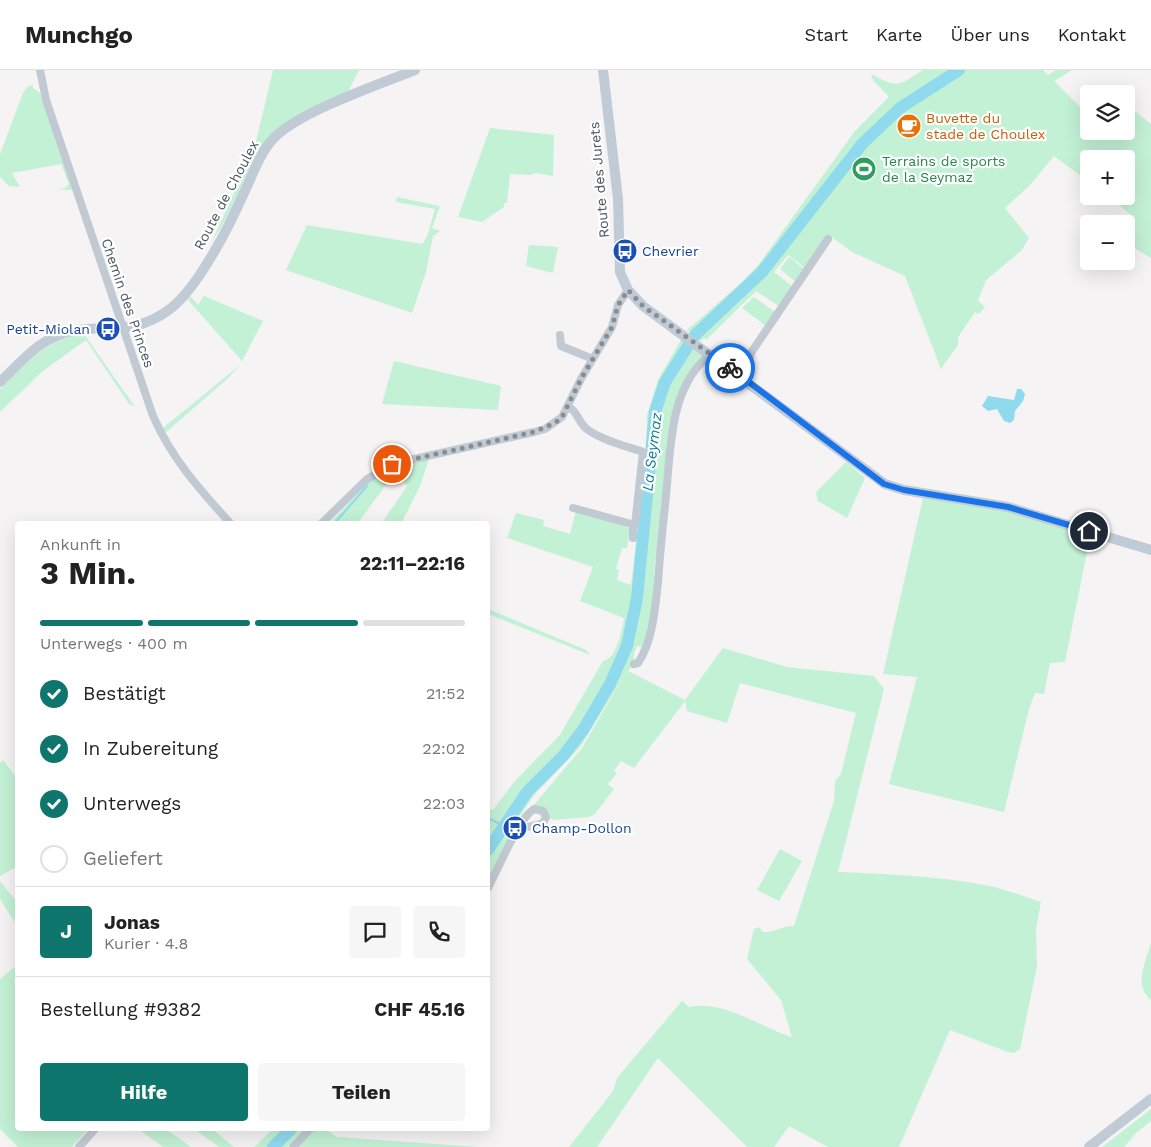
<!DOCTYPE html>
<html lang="de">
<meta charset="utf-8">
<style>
:root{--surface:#fff;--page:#f6f6f6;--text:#222;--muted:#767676;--line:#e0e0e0;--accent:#0f766e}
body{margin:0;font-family:"Work Sans",sans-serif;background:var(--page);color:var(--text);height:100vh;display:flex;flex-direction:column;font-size:19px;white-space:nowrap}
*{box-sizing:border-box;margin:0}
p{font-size:16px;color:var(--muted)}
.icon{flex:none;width:28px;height:28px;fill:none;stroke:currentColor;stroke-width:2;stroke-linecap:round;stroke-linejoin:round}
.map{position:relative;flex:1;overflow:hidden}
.details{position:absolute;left:15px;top:451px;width:475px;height:610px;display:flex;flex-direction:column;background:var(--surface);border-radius:5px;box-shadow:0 5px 20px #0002}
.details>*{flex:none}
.fabs{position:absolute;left:1080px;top:15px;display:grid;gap:10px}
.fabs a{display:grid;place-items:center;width:55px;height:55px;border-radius:5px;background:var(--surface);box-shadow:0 5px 20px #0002;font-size:25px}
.pin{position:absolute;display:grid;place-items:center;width:42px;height:42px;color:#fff;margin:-21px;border:2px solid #fff;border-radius:50%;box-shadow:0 1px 5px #0007}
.courier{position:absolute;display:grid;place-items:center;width:50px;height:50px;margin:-25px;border:4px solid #1a73e8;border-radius:50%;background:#fff;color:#222;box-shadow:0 1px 6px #0007}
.overview em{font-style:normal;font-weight:700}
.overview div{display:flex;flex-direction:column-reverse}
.overview{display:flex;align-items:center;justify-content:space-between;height:85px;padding:0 25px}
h1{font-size:32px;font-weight:700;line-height:38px}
.bar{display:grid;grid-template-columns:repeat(4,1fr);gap:8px 5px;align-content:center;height:60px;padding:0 25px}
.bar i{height:6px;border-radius:4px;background:var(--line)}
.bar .selected{background:var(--accent)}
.bar p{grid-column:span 4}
.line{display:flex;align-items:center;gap:12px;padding:0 25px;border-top:1px solid var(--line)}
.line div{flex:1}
.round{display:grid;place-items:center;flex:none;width:52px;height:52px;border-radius:5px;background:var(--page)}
ol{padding:0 25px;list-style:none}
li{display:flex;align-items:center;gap:15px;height:55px}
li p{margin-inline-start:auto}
li .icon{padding:5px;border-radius:50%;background:var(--accent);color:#fff;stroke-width:4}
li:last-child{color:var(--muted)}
li i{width:28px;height:28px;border:2px solid var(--line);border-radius:50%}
.cta{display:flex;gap:10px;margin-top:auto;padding:10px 25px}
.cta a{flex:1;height:58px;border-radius:5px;background:var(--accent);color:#fff;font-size:20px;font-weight:700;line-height:58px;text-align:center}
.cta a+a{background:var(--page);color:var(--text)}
header{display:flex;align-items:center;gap:30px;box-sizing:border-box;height:70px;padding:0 25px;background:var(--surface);border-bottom:1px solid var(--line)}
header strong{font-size:24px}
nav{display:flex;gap:28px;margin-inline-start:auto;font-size:18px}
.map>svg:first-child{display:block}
.green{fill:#c3f1d5}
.water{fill:#90daee}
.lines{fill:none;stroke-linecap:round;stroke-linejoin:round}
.stream{stroke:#90daee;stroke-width:2}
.river{stroke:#90daee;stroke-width:12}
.street{stroke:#c1cad2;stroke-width:8}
.secondary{stroke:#c1cbd6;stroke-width:10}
.done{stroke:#868d94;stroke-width:5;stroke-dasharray:0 9}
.route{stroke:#1a73e8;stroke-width:6}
.labels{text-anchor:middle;stroke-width:4.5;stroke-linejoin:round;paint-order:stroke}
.food-label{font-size:14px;fill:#c56008;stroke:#fff;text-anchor:start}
.leisure-label{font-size:14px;fill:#27864d;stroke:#fff;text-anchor:start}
.street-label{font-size:14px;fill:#4a5661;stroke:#fff}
.transit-label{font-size:14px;fill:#164399;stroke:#fff;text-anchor:start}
.water-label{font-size:15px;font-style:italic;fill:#0c7c9b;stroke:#fff}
</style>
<header>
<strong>Munchgo</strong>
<nav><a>Start</a><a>Karte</a><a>Über uns</a><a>Kontakt</a></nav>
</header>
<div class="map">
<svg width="1151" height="1077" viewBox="0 0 1151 1077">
<rect width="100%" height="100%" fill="#f5f3f3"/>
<path class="green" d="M273,0H359L348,22L280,57L270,65L230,143L211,173L254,80Z
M923,0H1043L1048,5L1056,0H1072L1054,11L1089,46V61H1126V34L1151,54V188L1126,173V164L1134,152L1130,144L1108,126H1126V89H1089V112L1054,86L1030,115L1005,138L1029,168L1021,181L986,210L978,231L985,237L979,244L975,242L958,267V275L941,299L905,206L852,182L832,167L809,201L788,185L774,202L793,217L780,237L756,221L706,270L704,268L701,271L687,260L742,212L759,194L855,61L889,27L873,10L871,4C900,19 897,16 923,0Z
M33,15V18L40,23L73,118L71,120L58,119L65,118L69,114L61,94L12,103L20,117L9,116L0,107V84L23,23L27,17Z
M490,58L554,65L553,106L535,103L531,105L510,104L507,133H504V137L482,152L458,147Z
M397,127L440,136L432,158L440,161L433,166L426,202L412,243L286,200L307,155L422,174L427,167L435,139L396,132Z
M529,175L558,177L553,203L526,196Z
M789,187L804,199L796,212L780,199Z
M190,226L198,235L204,226L263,251L242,291L188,230Z
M754,227L775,242L766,256L742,238Z
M84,264L135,337L129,334L86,270L43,301L0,342V319C25,295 47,268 84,264Z
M682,268L711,284L687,315L673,361L668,364L667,420L662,425L660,439L664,444L660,487L655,491L654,506L658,509L650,561L642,577L637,576L634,584V594L628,601L685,630L723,578L787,597L874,606L884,619L838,802C889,804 943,806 994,817C1010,821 1025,827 1041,832L1036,859L1037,896L1020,979L1014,983L1008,982L950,960L899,1077H828L789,1056L774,1077H747L658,988L597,1077H569L613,1021L617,1008L682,931L689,937C724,930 760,957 792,967L781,930L747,889L754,859L759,857L763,862C775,863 782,855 794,856L834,731L835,711L841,704L856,643L740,613L727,653L687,641L685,631L634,698L621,691L614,701L617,703L608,714L614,719L594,745L588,747L552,750L545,738L533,736L582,678L625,604L581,676L535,724L506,766L508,769L488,810V738L493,740L514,712L560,665L603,591C617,589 622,560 624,548L580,531L593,497L507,468L516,443L544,450L543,456L570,464L576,441L624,454L630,460L627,478H622L616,499L619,500L617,510L631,515L646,388L647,345L658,310Z
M394,291L501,316L498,340L382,334Z
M240,295L227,309L165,363L163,358Z
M429,389L420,416L401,454H381L407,416L395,403L357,454H329L368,413L397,395Z
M846,392L865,408L847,448L818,431L816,422Z
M923,428L992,437L1090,467L1065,592L1050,593L1044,624L1035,623L1029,639L1004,742L889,714L917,607L883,604Z
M488,539L586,580L590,585L488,544Z
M3,690L17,708L18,796L0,806V693Z
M780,779L802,791L779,831L757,820Z
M0,811L17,832V856L0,829Z
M1151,873V930C1133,917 1146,890 1151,873Z
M17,895L18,1059H88L72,1077H18L0,1059V909Z
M1151,1039V1051L1136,1063L1124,1077H1102Z
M138,1059H166L191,1077H163Z
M194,1059H212L234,1077H219Z
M273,1059H305L287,1077H254Z
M313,1059H325L337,1067L479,1077H295Z"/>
<path class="water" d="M1017,319H1021L1025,324L1023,331L1015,341L1014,350L1010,353L1004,351L997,339L988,341L982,336L988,326L1014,330Z"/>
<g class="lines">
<path class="stream" d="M334,454L367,416
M488,748L504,756"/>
<path class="river" d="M488,780L527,722L563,686L583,660L610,614L627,576L637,528L655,342L665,312L695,265L762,202L862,74L900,38L959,0
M273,1077L291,1059"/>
<path class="street" d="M40,0L46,30L153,346C172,389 200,420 231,454
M560,265L561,276L593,289
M740,305L753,280L828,169
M569,337C578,342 579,354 588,360C604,371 626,376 643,382L635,455L573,438
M321,454L366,410L392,394L534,362L545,359L562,347L582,307L612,257L618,235L628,220
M633,468V455
M634,594L638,593C653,571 655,538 658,512C660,483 663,454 666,425C671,378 669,316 711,284
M488,818L509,775C515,764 523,746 534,739L543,741L546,747L543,753L524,758L516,764
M79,1077L95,1059
M293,1077L310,1059"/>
<path class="secondary" d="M603,0L618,129L620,202L628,220L643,236L885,414L904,420L1008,437L1151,480
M0,312C18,295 35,274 59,265C99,250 129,270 170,239C197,219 229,157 243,125C252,107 259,84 273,69C298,42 380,14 415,0
M1089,1077L1151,1029"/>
</g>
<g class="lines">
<path class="done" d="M392,394L534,362L555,353L562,347L582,307L612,257L618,235L628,220L643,236L730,298"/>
<path class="route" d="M730,298L884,414L904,420L1008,437L1089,461"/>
</g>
<defs>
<symbol id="cafe-disc" viewBox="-11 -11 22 22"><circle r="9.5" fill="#e8710a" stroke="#fff"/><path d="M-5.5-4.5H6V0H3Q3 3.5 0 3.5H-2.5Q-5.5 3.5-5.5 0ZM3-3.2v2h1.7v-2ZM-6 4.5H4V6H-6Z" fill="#fff"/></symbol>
<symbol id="stadium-disc" viewBox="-11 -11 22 22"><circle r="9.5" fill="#2e9e5b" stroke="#fff"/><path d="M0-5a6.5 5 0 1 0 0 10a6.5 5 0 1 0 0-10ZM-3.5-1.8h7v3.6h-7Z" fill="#fff"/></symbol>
<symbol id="bus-disc" viewBox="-11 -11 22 22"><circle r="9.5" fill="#1a4fb4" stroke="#fff"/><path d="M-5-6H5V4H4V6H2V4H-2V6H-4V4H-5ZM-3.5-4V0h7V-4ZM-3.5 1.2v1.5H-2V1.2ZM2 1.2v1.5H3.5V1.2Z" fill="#fff"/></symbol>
</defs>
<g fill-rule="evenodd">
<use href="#cafe-disc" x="895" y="42" width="28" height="28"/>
<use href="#stadium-disc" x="850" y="85" width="28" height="28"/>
<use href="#bus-disc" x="611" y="167" width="28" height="28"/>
<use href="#bus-disc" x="94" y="245" width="28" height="28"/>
<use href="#bus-disc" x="501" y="744" width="28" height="28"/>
</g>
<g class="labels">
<g class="food-label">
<text x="926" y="53">Buvette du<tspan x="926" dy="16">stade de Choulex</tspan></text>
</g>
<g class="leisure-label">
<text x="882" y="96">Terrains de sports<tspan x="882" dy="16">de la Seymaz</tspan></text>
</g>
<g class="street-label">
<text transform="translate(599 110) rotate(-95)" y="5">Route des Jurets</text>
<text transform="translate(226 125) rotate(-62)" y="5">Route de Choulex</text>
<text transform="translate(128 233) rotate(71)" y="5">Chemin des Princes</text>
</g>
<g class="transit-label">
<text x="642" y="186">Chevrier</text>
<text x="90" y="264" text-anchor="end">Petit-Miolan</text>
<text x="532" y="763">Champ-Dollon</text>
</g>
<g class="water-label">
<text transform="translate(652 382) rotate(-83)" y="5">La Seymaz</text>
</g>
</g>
</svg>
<div class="fabs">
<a><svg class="icon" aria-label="layers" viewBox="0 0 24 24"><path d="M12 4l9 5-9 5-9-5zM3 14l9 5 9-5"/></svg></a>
<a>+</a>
<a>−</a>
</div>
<div class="pin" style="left:392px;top:394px;background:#ea580c"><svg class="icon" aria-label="bag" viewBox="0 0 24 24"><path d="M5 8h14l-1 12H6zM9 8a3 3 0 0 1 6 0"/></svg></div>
<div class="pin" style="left:1089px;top:461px;background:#1f2937"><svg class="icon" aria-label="home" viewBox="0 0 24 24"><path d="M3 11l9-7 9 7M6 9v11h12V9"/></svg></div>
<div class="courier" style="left:730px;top:298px"><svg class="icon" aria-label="bike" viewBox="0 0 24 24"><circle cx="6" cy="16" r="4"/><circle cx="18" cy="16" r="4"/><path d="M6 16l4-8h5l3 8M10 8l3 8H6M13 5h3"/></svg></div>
<section class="details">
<div class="overview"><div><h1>3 Min.</h1><p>Ankunft in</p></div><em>22:11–22:16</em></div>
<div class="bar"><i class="selected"></i><i class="selected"></i><i class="selected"></i><i></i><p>Unterwegs · 400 m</p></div>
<ol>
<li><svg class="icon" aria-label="check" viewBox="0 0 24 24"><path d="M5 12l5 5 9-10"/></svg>Bestätigt<p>21:52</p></li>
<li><svg class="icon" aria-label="check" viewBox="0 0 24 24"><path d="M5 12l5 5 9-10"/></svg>In Zubereitung<p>22:02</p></li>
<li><svg class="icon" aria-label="check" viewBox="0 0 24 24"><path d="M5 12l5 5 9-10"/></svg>Unterwegs<p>22:03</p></li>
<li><i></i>Geliefert</li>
</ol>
<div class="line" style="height:90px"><b class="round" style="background:var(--accent);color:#fff">J</b><div><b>Jonas</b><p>Kurier · 4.8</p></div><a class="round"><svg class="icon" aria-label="chat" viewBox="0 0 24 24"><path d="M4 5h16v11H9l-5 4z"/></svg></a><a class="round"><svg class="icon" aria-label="phone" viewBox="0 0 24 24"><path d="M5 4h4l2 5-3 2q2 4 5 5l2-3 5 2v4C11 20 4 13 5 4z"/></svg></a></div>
<div class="line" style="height:65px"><div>Bestellung #9382</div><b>CHF 45.16</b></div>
<div class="cta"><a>Hilfe</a><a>Teilen</a></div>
</section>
</div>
